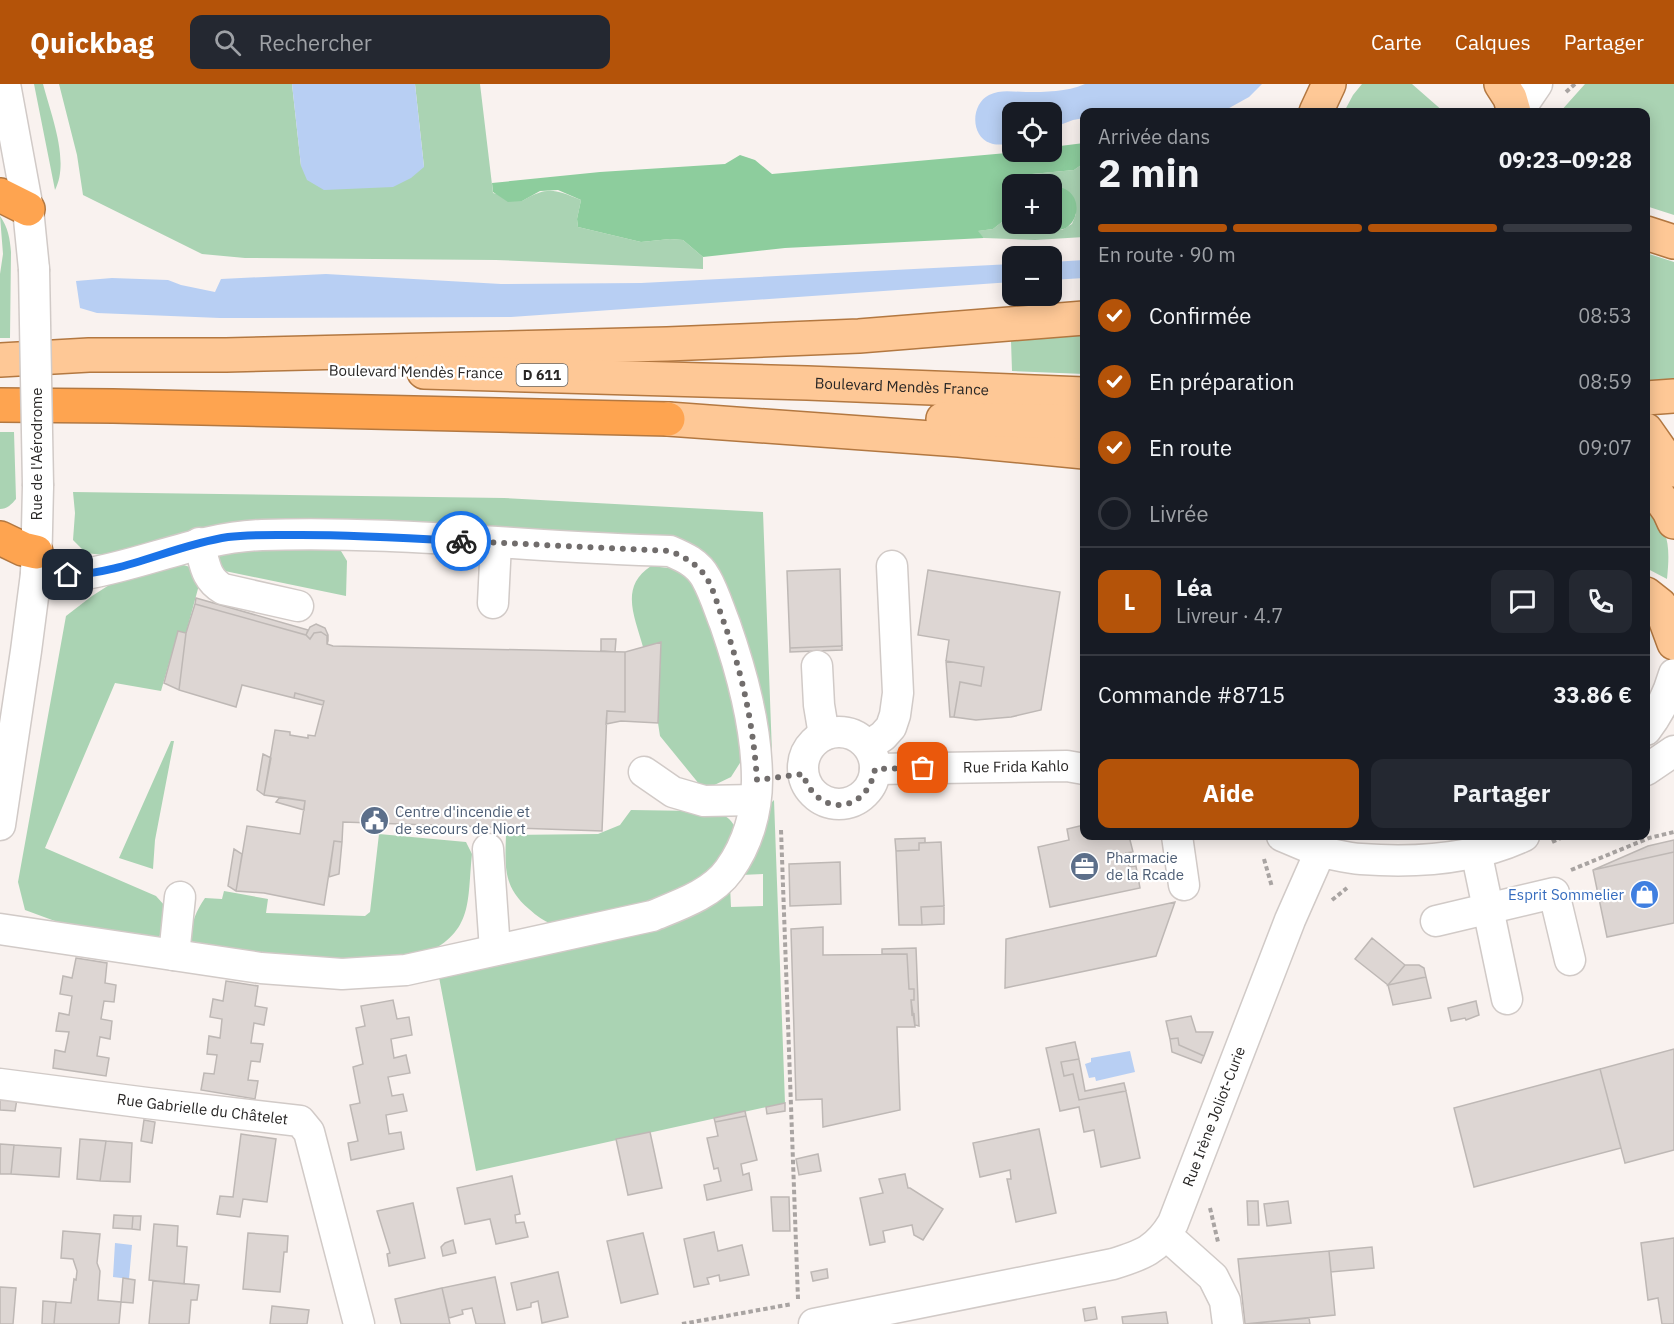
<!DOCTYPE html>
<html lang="fr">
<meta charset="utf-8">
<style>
:root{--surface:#171b24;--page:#242831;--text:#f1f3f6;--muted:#9ea1a6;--line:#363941;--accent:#b45309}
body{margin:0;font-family:"IBM Plex Sans",sans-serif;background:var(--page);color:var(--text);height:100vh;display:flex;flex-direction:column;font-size:22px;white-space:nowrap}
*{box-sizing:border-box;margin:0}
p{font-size:20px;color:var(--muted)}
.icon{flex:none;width:33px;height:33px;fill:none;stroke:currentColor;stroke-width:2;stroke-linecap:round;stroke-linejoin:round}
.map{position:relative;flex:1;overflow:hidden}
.panel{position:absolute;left:1080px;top:24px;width:570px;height:732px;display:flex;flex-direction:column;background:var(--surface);border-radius:12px;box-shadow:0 3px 15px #0003}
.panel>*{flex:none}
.tools{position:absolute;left:1002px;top:18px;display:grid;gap:12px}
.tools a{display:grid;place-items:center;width:60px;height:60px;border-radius:12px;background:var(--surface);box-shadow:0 3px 15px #0003;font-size:30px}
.pin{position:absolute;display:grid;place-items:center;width:51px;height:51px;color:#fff;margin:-26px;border-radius:12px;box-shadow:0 3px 9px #0006}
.courier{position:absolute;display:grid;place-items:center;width:60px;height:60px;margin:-30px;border:4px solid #1a73e8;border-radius:50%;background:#fff;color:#222;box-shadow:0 2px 8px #0007}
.overview em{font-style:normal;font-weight:800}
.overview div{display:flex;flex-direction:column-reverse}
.overview{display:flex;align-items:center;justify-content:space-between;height:102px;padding:0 18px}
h1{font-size:39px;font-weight:800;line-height:45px}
.bar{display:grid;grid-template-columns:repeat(4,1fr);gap:9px 6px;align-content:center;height:72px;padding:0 18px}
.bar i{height:8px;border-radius:4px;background:var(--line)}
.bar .selected{background:var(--accent)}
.bar p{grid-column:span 4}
.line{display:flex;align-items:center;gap:15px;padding:0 18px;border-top:2px solid var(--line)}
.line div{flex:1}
.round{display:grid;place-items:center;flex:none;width:63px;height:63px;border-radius:12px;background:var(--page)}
ol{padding:0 18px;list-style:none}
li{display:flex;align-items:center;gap:18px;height:66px}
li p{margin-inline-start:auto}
li .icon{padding:6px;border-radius:50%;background:var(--accent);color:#fff;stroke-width:4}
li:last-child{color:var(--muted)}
li i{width:33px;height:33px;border:3px solid var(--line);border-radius:50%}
.action{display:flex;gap:12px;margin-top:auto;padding:12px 18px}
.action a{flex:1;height:69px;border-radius:12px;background:var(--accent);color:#fff;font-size:24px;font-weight:800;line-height:69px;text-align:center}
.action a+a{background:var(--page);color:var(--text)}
header{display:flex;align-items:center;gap:36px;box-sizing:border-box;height:84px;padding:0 30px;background:var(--accent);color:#fff}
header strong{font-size:28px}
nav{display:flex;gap:33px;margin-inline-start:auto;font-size:21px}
.search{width:420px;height:54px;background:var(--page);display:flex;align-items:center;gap:15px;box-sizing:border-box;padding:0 21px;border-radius:12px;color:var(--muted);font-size:22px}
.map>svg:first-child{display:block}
.green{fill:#aad3b3}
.forest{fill:#8dcd9d}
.water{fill:#b8cff3}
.building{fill:#ddd6d3;stroke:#beb8b5;stroke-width:1.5}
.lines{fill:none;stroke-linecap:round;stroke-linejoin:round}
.minor-casing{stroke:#d1cac7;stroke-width:33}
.major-casing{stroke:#b37841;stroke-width:36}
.highway-casing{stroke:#b37841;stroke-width:36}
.path{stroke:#a9a4a2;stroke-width:4;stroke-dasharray:4.5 3;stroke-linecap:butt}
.minor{stroke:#fff;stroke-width:30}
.major{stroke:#fec896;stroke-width:33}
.highway{stroke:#fea450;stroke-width:33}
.minor-bridge-casing{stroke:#d1cac7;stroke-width:33;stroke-linecap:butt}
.minor-bridge{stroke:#fff;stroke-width:30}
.done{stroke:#716d6c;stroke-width:6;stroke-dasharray:0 10.8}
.route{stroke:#1a73e8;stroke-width:8}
.labels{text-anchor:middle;stroke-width:4.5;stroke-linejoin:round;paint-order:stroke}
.shield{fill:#fff;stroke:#686766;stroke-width:1.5}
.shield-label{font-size:14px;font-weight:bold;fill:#282625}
.street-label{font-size:15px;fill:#282625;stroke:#fff}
.service-label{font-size:15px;fill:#4e5e75;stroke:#fff;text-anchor:start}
.shop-label{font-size:15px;fill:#366cbe;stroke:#fff;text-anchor:end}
</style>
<header>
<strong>Quickbag</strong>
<div class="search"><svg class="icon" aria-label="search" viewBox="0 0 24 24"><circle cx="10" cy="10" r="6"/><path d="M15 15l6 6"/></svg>Rechercher</div>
<nav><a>Carte</a><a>Calques</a><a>Partager</a></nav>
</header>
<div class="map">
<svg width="1674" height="1240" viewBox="0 0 1674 1240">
<rect width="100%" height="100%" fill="#f9f2ef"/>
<path class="green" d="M34,0H43C51,31 70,77 55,106Z
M59,0H292L301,82L424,83L415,0H480L493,109L522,117C548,102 554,105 581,116L577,135L578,143L641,158L670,155L683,156L703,173V185L496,176L245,174L202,170L83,111L77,71Z
M1362,0H1412L1444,28H1344L1353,11Z
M1585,0H1674V131L1646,122V28H1560Z
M1084,79V153L1035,156L984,154L977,147L993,145L1002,138L1012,137V140H1042L1048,144L1062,146L1072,140L1076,130L1061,102L1015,100L1032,90L1074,86Z
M0,132C8,143 10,155 11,168L10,254H0V190L3,170Z
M1646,169L1674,178V295L1646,297Z
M1084,248V290L1012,287L1011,257Z
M0,348H14L16,415C12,420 7,425 0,425Z
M73,408L504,414L763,428L772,669L727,507L661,452L597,449L233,439L112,472L86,469L73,456L75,429Z
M1646,415C1667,447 1671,456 1667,495L1646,484Z
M253,462L341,467L347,477L346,512L220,486L217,470Z
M177,479L190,483L199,501L186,549L178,548L161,607L115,599L45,764L156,812L165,822L162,850L152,857L63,840L25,826L18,798L66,532L92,512L117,496Z
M651,482L686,486L699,502L735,603L745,671L731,693L704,706L660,652L658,639L661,559L643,563C635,533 619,503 651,482Z
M171,657H174L155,756L153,785L119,774Z
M774,716L785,1019L476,1087L438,888L730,802L731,823L763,822V790L741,791L766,724Z
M631,726L696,727C714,738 724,721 736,745L717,786L674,812L553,840C543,837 537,832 529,825C503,803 505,783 506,751L598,750L620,741Z
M379,750L466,758L472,770C467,817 474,847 425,870L312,879L194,860L190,853C192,838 196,827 205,814L222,815L224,807L268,815L266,829L365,832L370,828Z"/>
<path class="forest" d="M1084,59V79L1074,86L1032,90L1016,99L1032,100H1012V137L1002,138L993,145L978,147L984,154L785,164L703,173L683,156L670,155L641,158L578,143L577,135L581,116L558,106L540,107L522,117L508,118L493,108L492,99L600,88L725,80L740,71L755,76L772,90L1018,68H1052V63Z
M1052,102C1095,104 1075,165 1042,140H1052Z"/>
<path class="water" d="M292,0H415L424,83L411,94L393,103L324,106L307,96L301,82Z
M1085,0H1262L1249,13L1222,28H1084V34L1073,36L1052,44V28H1012V59C1005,60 997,62 990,59C970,52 971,20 989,11C1001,5 1013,8 1026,8C1046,8 1066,8 1085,0Z
M1084,176V194L1052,196V178Z
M1012,180V198L511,233L220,234L97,229L80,224L76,197L112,194L168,196L181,201L215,208L221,195L326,190L501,200L641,199Z
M1130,967L1135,988L1096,997L1095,993L1089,994L1085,980L1091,978V974Z
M115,1159L132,1161L129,1195L113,1193Z"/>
<path class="building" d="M840,485L842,562L790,564L787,487Z
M928,486L1060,508L1041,626L1011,633L976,636L954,633L960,598L981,602L984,583L946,577L949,556L918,551Z
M196,514L308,546L306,551L195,520Z
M195,520L306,551L310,555L314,549L321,548L327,552V560L333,562L625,568V628L607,627L602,747L343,738L342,758L334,757L324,821L264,809L236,807L247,742L300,750L305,717L264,711L275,646L290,648V651L308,654V651L315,652L324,617L295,609L294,614L242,601L236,623L179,606L186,549Z
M316,540L325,544L328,551V557L327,560V552L321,548L314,549L310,555L306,551L310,543Z
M178,547L186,549L179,606L164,599Z
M601,555H616L615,568L601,567Z
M661,558L658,639L621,637L606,640L607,627L625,628V568Z
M842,562V566L790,568V564Z
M946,577L984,583L981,602L960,598L954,633H950Z
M295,609L324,617L323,621L294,614Z
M263,670L271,674L264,711L257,706Z
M280,713L305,717L304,726L276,718Z
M1084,741V752H1129L1133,768L1126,769L1129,783L1136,782L1140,804L1050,823L1038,763L1069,756L1067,745Z
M925,754V759H919V766L896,767L895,755Z
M1674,756V768L1593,786L1648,762Z
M334,757L342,758L339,790L329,793Z
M941,758L944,822L921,823L922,841H899L896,767L919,766V759Z
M234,765L242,770L236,807L228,802Z
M1674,768V839L1607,853L1593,786Z
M840,778L841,820L790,822L789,780Z
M1175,818L1156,872L1005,904L1006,855Z
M944,822V840L922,841L921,823Z
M823,843V871L907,870L909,905H914V916H911L915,943H897L900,1026L823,1043L822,1015L796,1016L791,845Z
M1372,854L1405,881L1388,901L1355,875Z
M916,864L919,942L915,941L914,930L912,931L911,916H914V905H909L907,870H882V865Z
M76,874L107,879L105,899L116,901L114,918L104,917L101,935L112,937L110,955L100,953L97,972L109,974L106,992L53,984L55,966L65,968L69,948L56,947L59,929L69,931L72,912L60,910L63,892L72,894Z
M1405,881H1419L1424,884L1426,893L1388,901Z
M1426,893L1431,914L1393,921L1388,901Z
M226,897L258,902L255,922L267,924L264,941L254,939L251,959L263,960L260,978L251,977L248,996L258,997L255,1015L201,1006L204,989L214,990L217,971L207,970L209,952L220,954L222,935L210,933L213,915L223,917Z
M393,916L397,935L409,933L412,951L391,955L394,974L406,971L410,989L388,993L392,1012L403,1010L407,1027L386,1031L389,1050L401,1048L404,1065L351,1076L348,1059L358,1057L350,1021L360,1019L353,983L363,980L356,944L365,942L361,922Z
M1476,917L1479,931L1466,936L1465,934L1451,937L1448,924Z
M1191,932L1196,948H1213L1204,972L1179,961L1178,954L1170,955L1166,937Z
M1178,954L1179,961L1204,972L1201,979L1172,968L1170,955Z
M1075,958L1079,975L1061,978L1064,992L1073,990L1079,1016L1126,1007L1140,1074L1101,1083L1094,1046L1084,1048L1079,1023L1060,1027L1046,964Z
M1674,965V1066L1625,1079L1600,985Z
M1079,975L1085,1007L1124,999L1126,1007L1079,1016L1073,990L1064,992L1061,978Z
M1600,985L1621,1064L1474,1103L1454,1024Z
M0,1013L17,1015L15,1027L0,1026Z
M785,1019V1027L767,1030L766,1023Z
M745,1027L746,1032L715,1038L714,1034Z
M746,1032L757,1076L741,1080L743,1091L749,1089L752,1106L707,1116L704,1101L721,1097L718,1084L714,1085L707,1054L718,1052L715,1038Z
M144,1036L155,1038L152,1059L141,1057Z
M1039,1045L1056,1129L1016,1138L1007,1095H1011L1010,1086L980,1093L973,1059Z
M650,1048L662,1104L628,1111L616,1055Z
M241,1050L276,1055L267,1118L243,1115L240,1133L217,1130L220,1112L233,1113Z
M80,1055L106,1057L100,1097L77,1095Z
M106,1057L132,1059L130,1098L100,1097Z
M0,1060L14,1061L11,1090H0Z
M14,1061L61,1064L59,1093L11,1090Z
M818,1070L821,1087L799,1091L796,1075Z
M905,1090L908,1104H910L943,1125L923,1156L914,1151L912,1141L883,1147L885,1158L870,1161L860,1114L883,1109L879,1095Z
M512,1092L520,1130L515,1131L516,1139L524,1138L528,1153L496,1160L490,1135L465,1140L457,1104Z
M771,1113H789L790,1147H773Z
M1247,1117H1258L1259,1141H1248Z
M1288,1117L1291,1139L1267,1142L1264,1120Z
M413,1119L425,1174L389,1182L387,1170L390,1169L377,1127Z
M114,1131L133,1132L132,1145L113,1144Z
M133,1132H141L140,1146L132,1145Z
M154,1140L178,1142L177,1162L187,1163L184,1200L149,1196Z
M63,1147L100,1150L97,1179L100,1187L98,1216L121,1218L119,1240H54L56,1218L71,1219L74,1195L76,1196L77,1187L73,1175L61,1174Z
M714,1148L718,1167L742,1161L749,1191L720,1197L719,1191L707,1194L709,1200L694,1203L684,1155Z
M248,1149L288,1152L287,1168H284L280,1208L243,1205Z
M643,1149L658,1210L621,1219L607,1157Z
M1674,1154V1240H1662L1658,1214L1648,1216L1641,1159Z
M453,1156L456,1169L443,1172L441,1163L445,1159Z
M1372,1163L1374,1184L1331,1188L1329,1167Z
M1329,1167L1335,1231L1245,1240L1238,1175Z
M827,1185L828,1194L813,1197L811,1188Z
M558,1188L568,1233L542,1239L538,1217L531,1219V1223L517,1226L511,1199Z
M495,1193L505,1240H476L472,1224L462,1226L463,1230L449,1234L442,1204Z
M123,1194L135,1196L133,1219L121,1218Z
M153,1197L199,1201L197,1216H191L189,1240H149Z
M0,1203L16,1204L13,1240H0Z
M442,1204L450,1240H401L395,1215Z
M43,1217L56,1218L54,1240H42Z
M272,1222L309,1226L307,1240H270Z
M1095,1223L1097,1235L1085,1237L1083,1225Z
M1166,1228L1168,1240H1123L1122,1233Z
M1309,1234L1310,1240H1246Z"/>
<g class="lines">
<defs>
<g id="minor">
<path d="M5,0L28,125L34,185"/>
<path d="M1518,28L1537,0"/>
<path d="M199,459C205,478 204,494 223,505L298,522"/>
<path d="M493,519L496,459"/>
<path d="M817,582L819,621L824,651"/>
<path d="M1646,646C1659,629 1668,611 1674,590"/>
<circle cx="839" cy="684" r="36"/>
<path d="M868,662L883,652L891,643L895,631L898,609L892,482"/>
<path id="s1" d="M875,685L1067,682L1084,685"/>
<path d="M1646,686L1674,667"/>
<path d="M644,688L673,708L704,717L755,716"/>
<path d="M0,741L26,567L36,490L38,402"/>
<path d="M1177,752L1184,801"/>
<path d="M1282,752L1320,768"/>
<path d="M488,765L495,866"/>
<path d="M1476,767L1507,915"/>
<path d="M1436,837L1554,809L1570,876"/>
<path d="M0,845L261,884L342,890L406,886L652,832C679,821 712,810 729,786C748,760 757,727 757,696C757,643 742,589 725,540C719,525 714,508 706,494C698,479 684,473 670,467C534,464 398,446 262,451C200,453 145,480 85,490C69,493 52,492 36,490"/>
<path d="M174,871L180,813"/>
<path id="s2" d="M0,1000L147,1019L300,1037L309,1048L359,1240"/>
<path d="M1166,1151L1213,1193L1225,1217L1228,1240"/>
<path id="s3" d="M814,1240L1113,1180C1142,1171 1157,1166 1173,1139L1290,836L1320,768C1333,770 1347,774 1361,775C1414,779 1475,775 1524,752"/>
</g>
<g id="major">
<path d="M1501,0L1510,14L1514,28"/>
<path d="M1316,28L1329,0"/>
<path d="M1646,149L1674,158"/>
<path d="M0,276L89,271H226L667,260L859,252L1084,234"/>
<path id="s4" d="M424,288L807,299L1084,310"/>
<path d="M1646,314L1674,312"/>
<path d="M668,335L959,356L1084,368"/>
<path d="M943,335L1084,338"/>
<path d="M1646,346L1674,386"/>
<path d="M1646,394L1669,427L1674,438"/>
<path d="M1646,510L1660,521L1674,559"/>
</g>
<path id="highway" d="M0,111L28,125
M0,321L113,322L668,335
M0,454L23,465L36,468"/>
</defs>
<use href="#minor" class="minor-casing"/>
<use href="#major" class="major-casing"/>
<use href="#highway" class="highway-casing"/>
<path class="path" d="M1566,8L1575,0
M781,746L798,1215
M1552,758L1565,752
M1264,775L1272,803
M1571,786L1649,754L1674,748
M1332,816L1347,804
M1210,1124L1218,1158
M682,1240L792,1220"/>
<use href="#minor" class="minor"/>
<use href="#major" class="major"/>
<use href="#highway" class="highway"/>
<defs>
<path id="minor-bridge" d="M34,185L38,402"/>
</defs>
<use href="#minor-bridge" class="minor-bridge-casing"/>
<use href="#minor-bridge" class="minor-bridge"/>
</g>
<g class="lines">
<path class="done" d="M461,457L670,467C684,473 694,478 704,490C713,502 717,520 722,533C742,588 753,638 757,696L803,690C817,734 867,730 875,685L923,684"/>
<path class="route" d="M68,491C123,490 174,461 228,453C252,450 277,451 301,451C354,451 407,454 461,457"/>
</g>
<defs>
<symbol id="civic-disc" viewBox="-11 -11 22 22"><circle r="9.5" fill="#5c6f8a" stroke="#fff"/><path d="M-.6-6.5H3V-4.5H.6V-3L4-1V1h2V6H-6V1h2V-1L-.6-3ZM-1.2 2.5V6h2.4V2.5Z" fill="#fff"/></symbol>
<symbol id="office-disc" viewBox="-11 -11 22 22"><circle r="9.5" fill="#5c6f8a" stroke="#fff"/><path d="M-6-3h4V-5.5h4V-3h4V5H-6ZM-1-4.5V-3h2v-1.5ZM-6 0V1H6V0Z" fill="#fff"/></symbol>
<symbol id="shop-disc" viewBox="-11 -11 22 22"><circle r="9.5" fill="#3f7fe0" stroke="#fff"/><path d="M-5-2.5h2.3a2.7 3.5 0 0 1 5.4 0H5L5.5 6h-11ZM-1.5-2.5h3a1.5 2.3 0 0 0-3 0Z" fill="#fff"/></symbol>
</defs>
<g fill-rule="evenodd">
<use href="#civic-disc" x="358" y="720" width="33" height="33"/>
<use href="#office-disc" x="1068" y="766" width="33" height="33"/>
<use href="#shop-disc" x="1628" y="794" width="33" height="33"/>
</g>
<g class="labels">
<rect class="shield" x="516.5" y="280" width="51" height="22" rx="4.5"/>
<g class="shield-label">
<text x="542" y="296">D 611</text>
</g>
<g class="street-label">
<text transform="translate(416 288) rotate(1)" y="5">Boulevard Mendès France</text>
<text dy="5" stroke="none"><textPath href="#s4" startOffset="478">Boulevard Mendès France</textPath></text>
<text transform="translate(37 370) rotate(-90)" y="5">Rue de l'Aérodrome</text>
<text dy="5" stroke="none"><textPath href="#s1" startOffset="141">Rue Frida Kahlo</textPath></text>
<text dy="5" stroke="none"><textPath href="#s2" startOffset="204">Rue Gabrielle du Châtelet</textPath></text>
<text dy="5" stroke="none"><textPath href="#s3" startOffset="494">Rue Irène Joliot-Curie</textPath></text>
</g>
<g class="service-label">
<text x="395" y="733">Centre d'incendie et<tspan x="395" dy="17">de secours de Niort</tspan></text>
<text x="1106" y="779">Pharmacie<tspan x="1106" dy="17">de la Rcade</tspan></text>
</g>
<g class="shop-label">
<text x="1624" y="816">Esprit Sommelier</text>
</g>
</g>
</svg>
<div class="tools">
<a><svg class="icon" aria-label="locate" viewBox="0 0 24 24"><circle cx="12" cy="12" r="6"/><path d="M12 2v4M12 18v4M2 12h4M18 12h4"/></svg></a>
<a>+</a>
<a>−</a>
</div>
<div class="pin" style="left:923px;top:684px;background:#ea580c"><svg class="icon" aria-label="bag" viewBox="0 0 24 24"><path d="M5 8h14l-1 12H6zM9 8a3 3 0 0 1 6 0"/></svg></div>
<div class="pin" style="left:68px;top:491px;background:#1f2937"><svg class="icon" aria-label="home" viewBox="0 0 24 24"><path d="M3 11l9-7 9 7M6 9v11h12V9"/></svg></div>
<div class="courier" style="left:461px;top:457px"><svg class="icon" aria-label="bike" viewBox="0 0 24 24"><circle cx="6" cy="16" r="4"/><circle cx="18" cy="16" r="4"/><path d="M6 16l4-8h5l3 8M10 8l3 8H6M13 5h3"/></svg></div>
<section class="panel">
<div class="overview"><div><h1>2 min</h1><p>Arrivée dans</p></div><em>09:23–09:28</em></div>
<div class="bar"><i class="selected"></i><i class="selected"></i><i class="selected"></i><i></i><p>En route · 90 m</p></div>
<ol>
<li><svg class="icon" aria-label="check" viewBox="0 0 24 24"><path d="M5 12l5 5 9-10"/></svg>Confirmée<p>08:53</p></li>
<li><svg class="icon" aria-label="check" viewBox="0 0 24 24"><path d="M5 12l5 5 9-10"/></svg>En préparation<p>08:59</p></li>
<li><svg class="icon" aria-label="check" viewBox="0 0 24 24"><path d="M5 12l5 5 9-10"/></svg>En route<p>09:07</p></li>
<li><i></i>Livrée</li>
</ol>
<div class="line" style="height:108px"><b class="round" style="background:var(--accent);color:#fff">L</b><div><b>Léa</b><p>Livreur · 4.7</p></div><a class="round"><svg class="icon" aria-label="chat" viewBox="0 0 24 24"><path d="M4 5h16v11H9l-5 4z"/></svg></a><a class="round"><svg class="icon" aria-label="phone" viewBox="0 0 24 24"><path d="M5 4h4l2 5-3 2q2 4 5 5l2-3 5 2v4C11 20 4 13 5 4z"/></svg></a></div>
<div class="line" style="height:78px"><div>Commande #8715</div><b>33.86 €</b></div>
<div class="action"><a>Aide</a><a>Partager</a></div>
</section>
</div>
